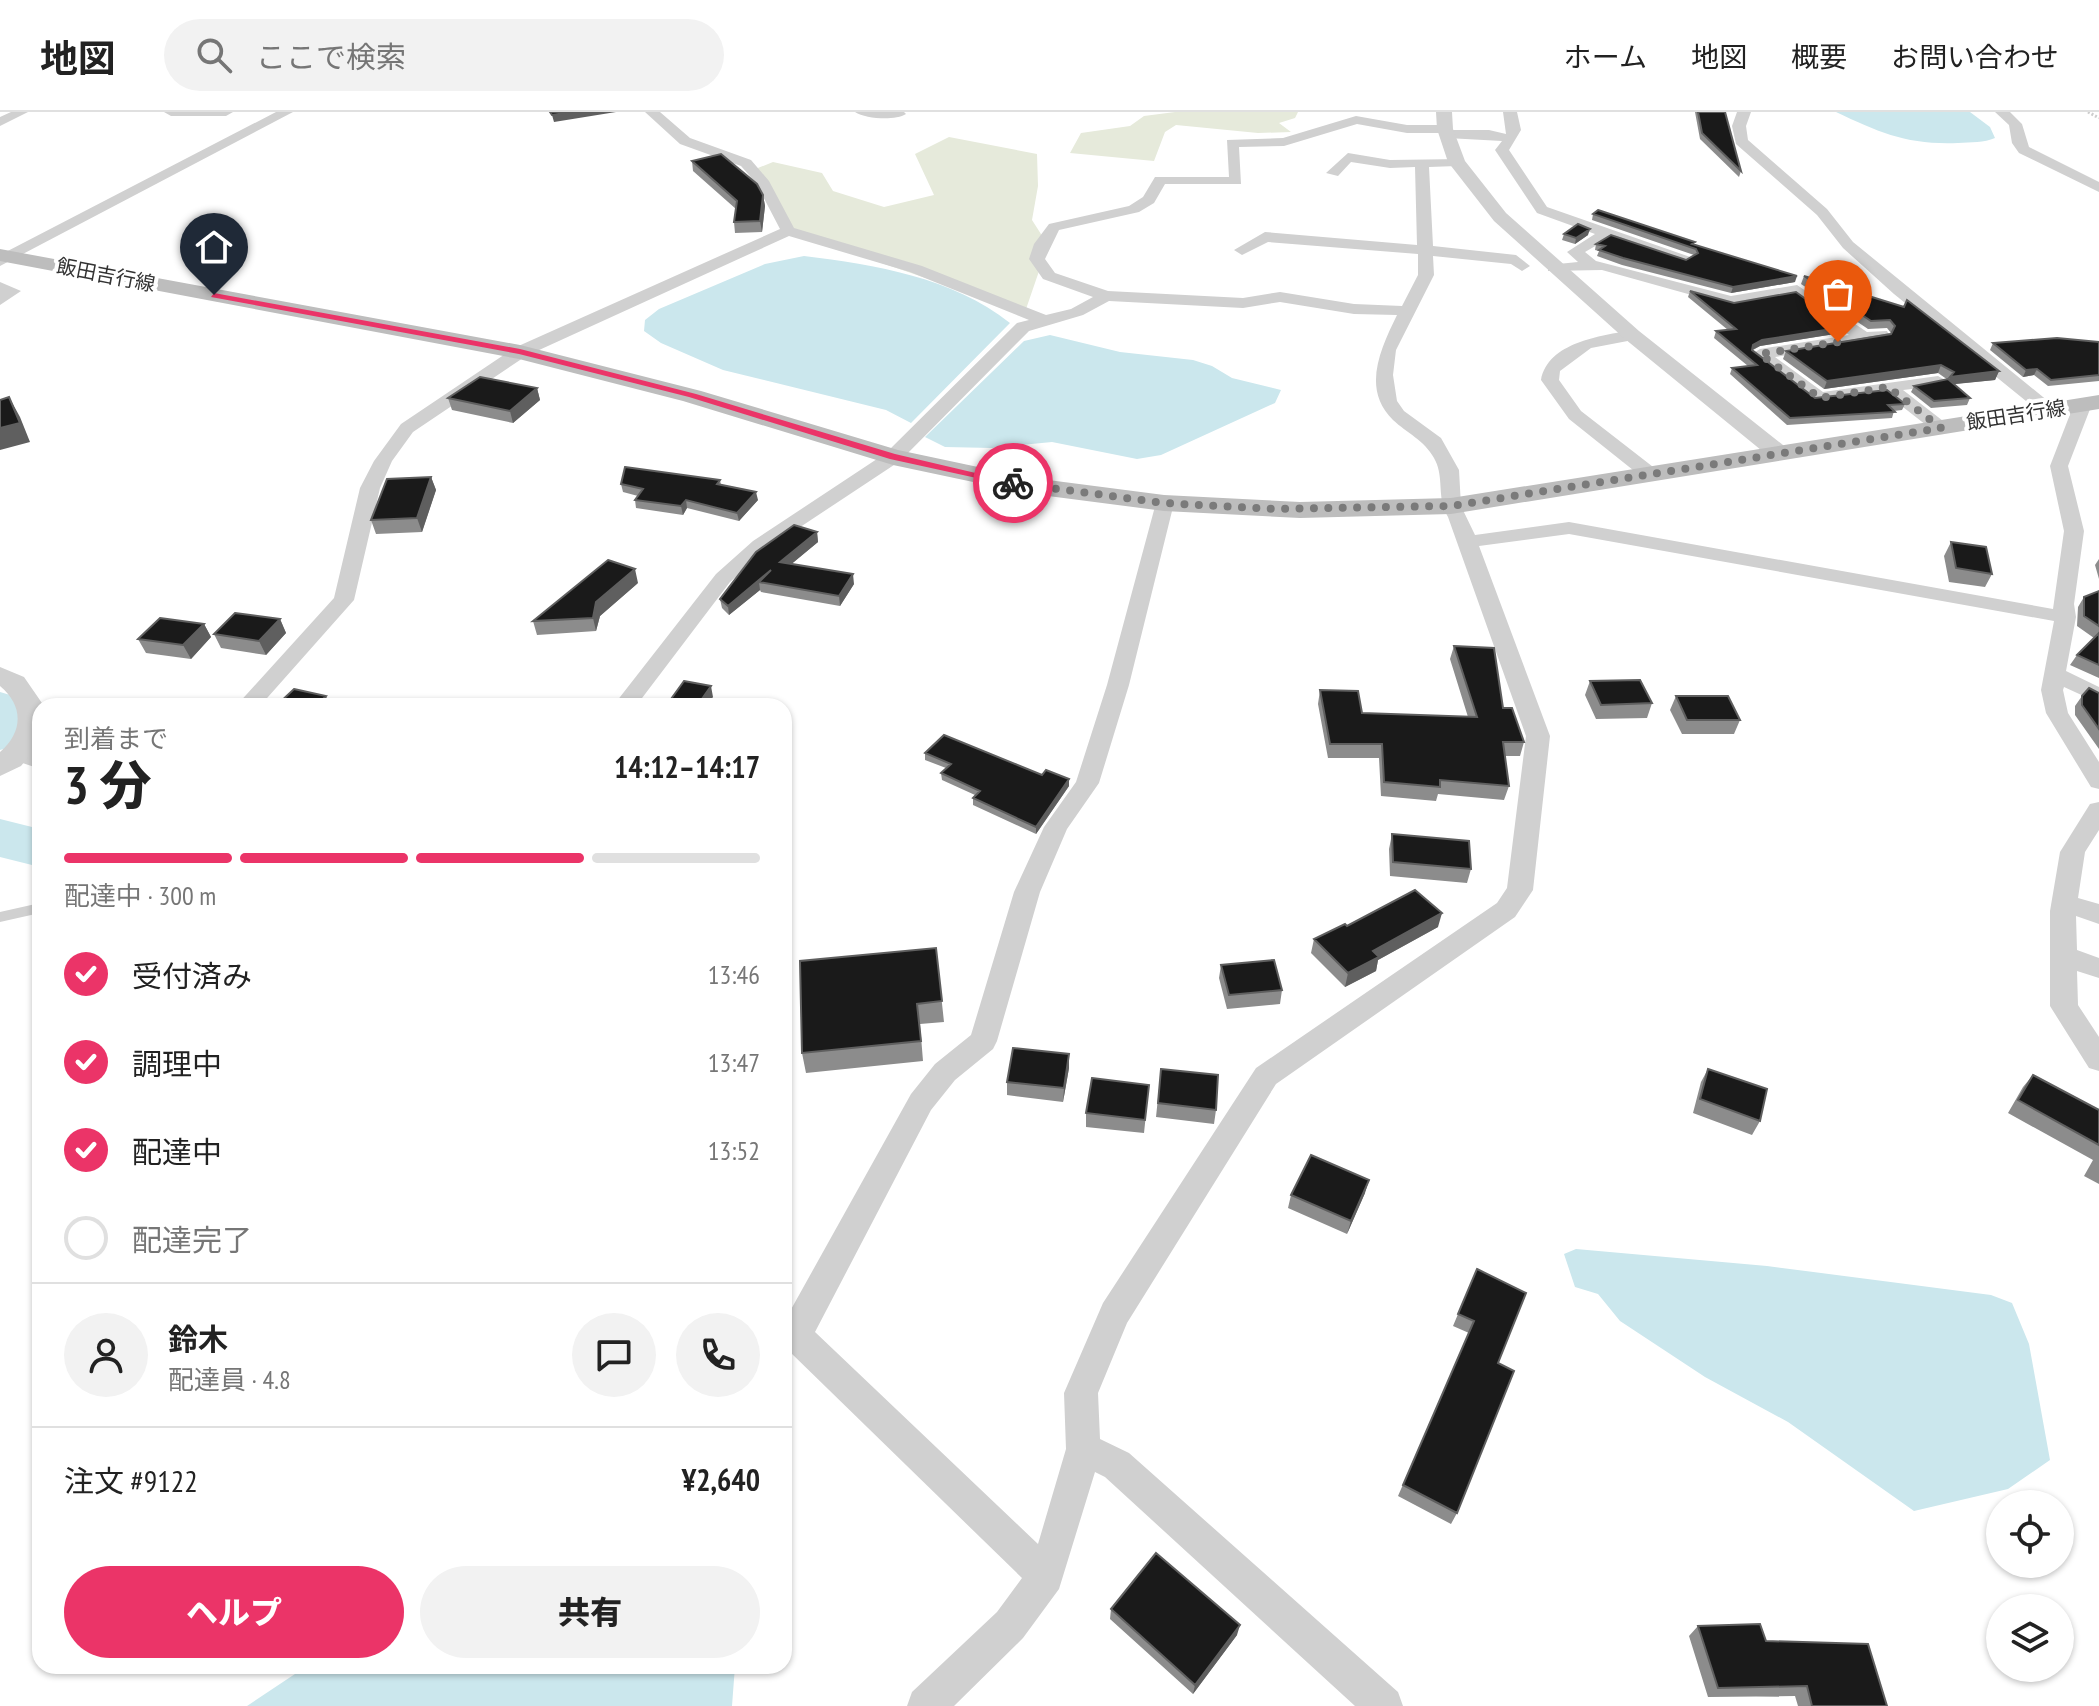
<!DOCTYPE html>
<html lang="ja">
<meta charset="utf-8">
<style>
:root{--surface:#fff;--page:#f2f2f2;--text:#222;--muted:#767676;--line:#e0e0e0;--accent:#eb3468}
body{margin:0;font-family:"PT Sans Narrow","Noto Sans JP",sans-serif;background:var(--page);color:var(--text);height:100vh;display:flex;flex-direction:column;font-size:30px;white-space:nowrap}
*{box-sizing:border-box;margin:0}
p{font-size:26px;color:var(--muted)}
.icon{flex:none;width:44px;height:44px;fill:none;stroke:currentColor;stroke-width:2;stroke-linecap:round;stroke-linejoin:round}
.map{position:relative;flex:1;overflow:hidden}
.drawer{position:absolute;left:32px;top:586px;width:760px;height:976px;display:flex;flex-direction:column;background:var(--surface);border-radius:24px;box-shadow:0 2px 6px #0004}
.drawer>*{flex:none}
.tools{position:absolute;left:1986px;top:1378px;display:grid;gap:16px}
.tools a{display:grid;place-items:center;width:88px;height:88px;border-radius:50%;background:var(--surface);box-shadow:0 2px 6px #0004;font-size:40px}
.pin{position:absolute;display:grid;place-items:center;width:68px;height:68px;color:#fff;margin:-82px -34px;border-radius:50% 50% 50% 0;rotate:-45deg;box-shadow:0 0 8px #0007}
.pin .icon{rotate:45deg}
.courier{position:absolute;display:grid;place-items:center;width:80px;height:80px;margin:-40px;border:6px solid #eb3468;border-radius:50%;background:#fff;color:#222;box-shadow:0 2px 10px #0007}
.summary em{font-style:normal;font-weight:800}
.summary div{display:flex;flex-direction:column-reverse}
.summary{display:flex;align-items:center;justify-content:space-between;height:136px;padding:0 32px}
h1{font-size:52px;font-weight:800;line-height:60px}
.bar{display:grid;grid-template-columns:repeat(4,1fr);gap:12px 8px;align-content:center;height:96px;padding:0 32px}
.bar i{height:10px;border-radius:6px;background:var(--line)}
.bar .current{background:var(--accent)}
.bar p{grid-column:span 4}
.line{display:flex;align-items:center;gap:20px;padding:0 32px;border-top:2px solid var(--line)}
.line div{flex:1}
.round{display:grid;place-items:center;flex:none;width:84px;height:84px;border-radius:42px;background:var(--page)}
ol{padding:0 32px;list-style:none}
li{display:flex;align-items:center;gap:24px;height:88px}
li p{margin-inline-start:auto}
li .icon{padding:8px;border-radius:50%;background:var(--accent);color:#fff;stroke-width:4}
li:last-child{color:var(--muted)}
li i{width:44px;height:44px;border:4px solid var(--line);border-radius:50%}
.action{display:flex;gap:16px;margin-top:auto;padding:16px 32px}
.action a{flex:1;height:92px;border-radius:48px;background:var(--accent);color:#fff;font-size:32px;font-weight:800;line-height:92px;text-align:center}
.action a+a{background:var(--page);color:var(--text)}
header{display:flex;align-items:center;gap:48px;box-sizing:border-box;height:112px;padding:0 40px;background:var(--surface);border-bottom:2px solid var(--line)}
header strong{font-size:38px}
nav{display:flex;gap:44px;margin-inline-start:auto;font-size:28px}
.search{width:560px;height:72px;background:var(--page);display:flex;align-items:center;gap:20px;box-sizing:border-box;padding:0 28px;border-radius:44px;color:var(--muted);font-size:30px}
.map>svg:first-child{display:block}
.green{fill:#e6eadb}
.water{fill:#cbe7ed}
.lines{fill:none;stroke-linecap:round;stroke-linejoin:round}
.river{fill:#cbe7ed;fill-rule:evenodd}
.path{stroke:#cdcdcd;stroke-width:3;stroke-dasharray:2 2;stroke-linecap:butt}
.service{fill:#d0d0d0;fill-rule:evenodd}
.minor{fill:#d0d0d0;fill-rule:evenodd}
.tertiary{fill:#d0d0d0;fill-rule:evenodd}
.secondary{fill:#bdbdbd;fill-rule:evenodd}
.wall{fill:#8c8c8c}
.shaded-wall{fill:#5f5f5f}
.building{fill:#1a1a1a;stroke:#5f5f5f;stroke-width:2}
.route{fill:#eb3468}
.done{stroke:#7a7a7a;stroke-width:8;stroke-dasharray:0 14.4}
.labels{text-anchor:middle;stroke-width:8;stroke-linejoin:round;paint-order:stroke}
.far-street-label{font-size:20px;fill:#333;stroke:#fff}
</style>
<header>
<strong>地図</strong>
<div class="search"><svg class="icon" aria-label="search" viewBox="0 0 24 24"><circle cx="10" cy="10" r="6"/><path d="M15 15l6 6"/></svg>ここで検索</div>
<nav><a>ホーム</a><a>地図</a><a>概要</a><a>お問い合わせ</a></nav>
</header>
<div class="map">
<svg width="2099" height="1594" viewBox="0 0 2099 1594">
<rect width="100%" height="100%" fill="#fff"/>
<path class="green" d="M1175,0H1298L1295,6L1279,11L1291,20L1258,21L1176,13L1165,20L1154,49L1070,41L1081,21L1130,14L1144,4Z
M949,25L1037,42L1038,74L1032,108L1048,133L1025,200L788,119L753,58L773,50L822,61L833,79L884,95L934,83L915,42Z"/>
<path class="water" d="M1836,0H1970L1990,15L1995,26C1984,31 1971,30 1958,31C1908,33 1880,21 1836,0Z
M804,144C876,153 952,165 1010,211L911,311L886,298L723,258L661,231L644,219L645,208L659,197L765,152Z
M1050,223L1120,240L1193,248L1212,254L1232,266L1281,278L1275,291L1161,343L1137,347L1052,330L992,336L945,335L925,325L1024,229Z
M1576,1137L1767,1154L1991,1183L2012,1191L2029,1232L2050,1348L2008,1377L1914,1399L1788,1310L1705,1265L1620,1209L1598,1182L1575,1175L1564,1142Z
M307,1554H735L732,1594H247Z"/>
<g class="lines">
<path class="river" d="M0,580L17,585L31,617L18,633L0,638Z
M0,707L40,717V755L0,745Z"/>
<path class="path" d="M2088,0L2099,6"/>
<path class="service" d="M40,791V801L0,810V800Z"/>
<path class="minor" d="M11,0H28L0,14V5Z
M164,0H233L226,4H171Z
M276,0H293L0,154V143Z
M645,0H660L690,26L751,48L769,69L794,116L922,154L1046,203L1071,197L1093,185L1043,167L1029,147L1034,132L1049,112L1129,94L1143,85L1155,65H1229L1227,28L1283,26L1356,4L1407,13H1445L1451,18H1489L1506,22L1503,0H1517L1521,18L1509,38L1547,95L1693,146L1685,151L1609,126L1585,140L1596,149L1731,184L1797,173L1867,220L1887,219L1889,223L1887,227L1881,228L1775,245L1823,280L1938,264L1947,269L1938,274L1903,278L1947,312L1950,316L1947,320H1935L1885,281L1814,290L1752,242L1760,237L1849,223L1794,183L1731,194L1602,158L1548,159V153L1578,150L1567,140L1595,122L1537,101L1495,38L1502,29L1447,26L1441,21H1407L1357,12L1284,34L1239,35L1241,72H1165L1154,91L1139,100L1059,118L1045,147L1055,161L1108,179L1243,186L1280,180L1354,192L1402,194L1418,163V142L1268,130L1242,143L1234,138L1265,120L1417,133L1415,55L1390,56L1351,50L1338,64L1326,61L1348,41L1390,48L1462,47L1464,50L1457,54L1429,55L1433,134L1516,143L1530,154L1522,159L1511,152L1433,144L1434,163L1396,238L1393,263L1397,289L1404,299L1441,326L1459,358L1461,394L1475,423L1569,410L2053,497L2064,419L2050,354L2074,292L2083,287L2092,292L2068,354L2084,419L2074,492L2076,505L2066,559L2099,575V591L2064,575L2063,578L2068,601L2099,650V677L2091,675L2046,601L2041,578L2054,509L1569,422L1479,434L1550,624L1533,778L1515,805L1276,972L1127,1211L1098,1281L1100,1327L1129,1341L1398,1580L1403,1594H1355L1105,1365L1095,1360L1059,1477L1023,1526L954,1594H907L912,1580L997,1500L1022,1466L790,1240H784V1210L911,982L935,952L971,923L1014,780L1044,715L1076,670L1107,573L1157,387L1164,385L1174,391L1129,573L1099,671L1067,717L1040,780L997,929L993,937L955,968L931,998L815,1220L1038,1432L1066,1337L1064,1281L1103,1191L1256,956L1497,791L1507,776L1526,624L1448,405C1436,386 1445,365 1434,346C1424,328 1407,321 1393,308C1361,277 1381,236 1397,203L1354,202L1280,190L1243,196L1109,189L1083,203L1029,219L900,349L767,437L730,470L636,594H613L716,462L753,429L886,341L1017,211L1029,208L910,160L789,124L526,244L413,320L392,349L380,376L354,488L260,594H236L334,486L360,376L374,349L401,312L514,236L780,117L756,71L741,54L680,32Z
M855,0H904L906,2C895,9 866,7 855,0Z
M1737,0H1751L1746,14L1748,28L1827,97L1853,130L2054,294L2057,298L2054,302H2042L1894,182L1843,136L1817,103L1736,32L1732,14Z
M1995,0H2010L2022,12L2029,35L2099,70V80L2019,41L2012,31L2009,13Z
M0,170L21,179L0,193Z
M1632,218L1638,219L1640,223L1638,227L1591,236L1560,259L1559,268L1581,299L1657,358L1659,362L1657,366H1643L1569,307L1541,268C1548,230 1601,224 1632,218Z
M19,634L40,641V657L11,647L7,642L11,637Z
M2099,690V718L2085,740L2078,786L2099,792V812L2076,804L2077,838L2099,846V866L2077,859L2078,893L2099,925V959L2089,956L2050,894V799L2060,740L2090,692Z"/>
<path class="tertiary" d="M1436,0H1452L1453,17L1465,49L1506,101L1639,219L1788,337L1791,342L1788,347H1772L1625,227L1494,109L1448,50L1437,17Z
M0,555L24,565L44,594H40V631L21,654L0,664V640C23,620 24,594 0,574Z"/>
<path class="secondary" d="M0,137L520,233L701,279L898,338L1025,365L1164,383L1300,390L1451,386L2099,283V297L1451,402L1300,406L1164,399L1025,381L893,353L683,289L519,247L0,149Z"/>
</g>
<path class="wall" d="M1695,0H1725L1741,59L1739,65L1700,27Z
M692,49L763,83L765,94L762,120L735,121L734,110L736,97L693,59Z
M1593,102L1694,132L1795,170L1731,181L1622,153L1597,144L1599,139L1595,138L1596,132L1686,148L1694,143L1592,108Z
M1564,122L1588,123L1575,132L1562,128Z
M1804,164L1999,259L1995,268L1953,272L1970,286L1967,293L1931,296L1911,280L1914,274L1948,268L1938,261L1824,277L1783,247L1786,239L1891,221L1887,216L1868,217L1801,172Z
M1690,179L1841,221L1760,234L1753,238L1815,286L1905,292L1902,298L1894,299L1892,306L1787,313L1730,262L1732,256L1748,254L1714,226L1716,219L1728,218L1688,185Z
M2099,230V269L2048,274L2034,263L2023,265L1990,238L1993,231Z
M537,276L540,288L513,311L452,298L448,286Z
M431,365L436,378L422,420L376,422L371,408Z
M720,368L721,373L758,388L739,409L687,396L683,403L636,396L635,388L638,384L623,380L621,372Z
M817,420L818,430L791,452L854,472L840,494L761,480L760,478L729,503L722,496L720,487Z
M1951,430L1992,462L1985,475L1949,470L1944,444Z
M2099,447V467L2095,453Z
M638,471L600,504L596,519L537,523L533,509Z
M2099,479V566L2070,553L2077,543L2094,526L2077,514L2078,495L2084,485Z
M280,507L286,521L266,543L221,536L214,522Z
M204,512L211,525L191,547L146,541L138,527Z
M1454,534L1503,596L1524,630L1520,644H1505L1509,674L1504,688L1438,682L1436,689L1381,684L1379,646H1328L1318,592L1320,578L1362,601L1468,605L1450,547Z
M1590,569L1652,591L1647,606L1596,607L1585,583Z
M2099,581V637L2075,603V594L2082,584Z
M1676,584L1740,608L1734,622H1682L1670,598Z
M925,641L1042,663L1069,667V674L1036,722L973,693V686L975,683L942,668L941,661L946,656L925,648Z
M1392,722L1471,757L1467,771L1390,764L1389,737Z
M1347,814L1438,815L1378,848L1376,859L1345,875L1311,841L1314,827Z
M936,836L944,910L920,912L923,949L806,961L802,941Z
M1221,853L1282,878L1280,892L1227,897L1219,866Z
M1069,942V956L1063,990L1007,983V970Z
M1161,957L1216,998L1214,1012L1156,1005Z
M1708,957L1760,1009L1752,1023L1693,1001L1701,970Z
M2033,963L2099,998V1072L2084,1064L2093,1048L2008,1001L2023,975Z
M1149,973L1144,1021L1086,1015V1001Z
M1365,1081L1347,1122L1288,1096L1291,1083Z
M1477,1157L1498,1251L1457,1401L1451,1412L1398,1384L1469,1221L1453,1214Z
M1111,1497L1237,1523L1193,1582L1110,1507Z
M1698,1514L1766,1529L1887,1594H1798L1795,1584L1708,1585L1689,1524Z"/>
<path class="shaded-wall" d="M572,0H616L554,10L552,3Z
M763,83L765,94L762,120L760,109Z
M1590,117L1588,123L1575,132L1576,126Z
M1797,164L1795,170L1731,181L1733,175Z
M1844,215L1841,221L1760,234L1750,239L1753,233L1762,228Z
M1941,253L1938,261L1824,277L1827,269Z
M2037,257L2034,263L2023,265L2026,258Z
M1999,259L1995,268L1946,273L1950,265Z
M537,276L540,288L513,311L510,299Z
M9,285L20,305L30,330L0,338V316Z
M431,365L436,378L422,420L417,406Z
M756,380L758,388L739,409L737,401Z
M686,388L687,396L683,403L681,394Z
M817,420L818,430L782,460L780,450Z
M635,457L638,471L600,504L596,519L593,506L596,490Z
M771,458L759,470L760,478L729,503L728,494Z
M853,462L854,472L840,494L839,484Z
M280,507L286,521L266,543L259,529Z
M204,512L211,525L191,547L183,533Z
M711,574L713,585L707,594H697Z
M326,584L330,594L319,591Z
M790,619L792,630L784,645V631Z
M1069,667V674L1036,722V715Z
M1442,801L1438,815L1378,848L1376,859L1345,875L1348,861L1373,839Z
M1069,942V956L1063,990L1064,976Z
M1369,1068L1365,1081L1347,1122L1351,1109Z
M1240,1513L1237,1523L1193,1582L1195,1573Z"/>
<path class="building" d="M550,0H572L552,3Z
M1698,0H1725L1741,59L1702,21Z
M721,42L757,72L763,83L760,109L734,110L737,89L692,49Z
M1598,98L1695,130L1692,132L1797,164L1733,175L1623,146L1599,138L1605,134L1596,132L1611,123L1686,148L1698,141L1696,137L1593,102Z
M1578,112L1590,117L1576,126L1564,122Z
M1804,164L1904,195L1907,188L1999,259L1950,265L1954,260L1941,253L1827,269L1786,239L1891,222L1895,214L1890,208L1871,209Z
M1690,179L1734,191L1796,180L1844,215L1762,228L1753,233L1752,238L1815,286L1887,278L1905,292L1888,293L1895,300L1790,306L1732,256L1757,253L1716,219L1736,217Z
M2057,226L2099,230V263L2051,268L2037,257L2026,258L1993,231Z
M480,265L537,276L510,299L448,286Z
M1948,267L1970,286L1934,289L1914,274Z
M9,285L20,311L0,316V288Z
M625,355L720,368L717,372L756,380L737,401L686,388L681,394L635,388L643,377L621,372Z
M431,365L417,406L371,408L387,367Z
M794,413L817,420L780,450L853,462L839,484L759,470L771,458L728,494L720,487L756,440Z
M1951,430L1986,435L1992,462L1956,456Z
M608,448L635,457L596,490L593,506L533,509Z
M2099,479V514L2084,504V485Z
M235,501L280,507L259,529L214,522Z
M160,506L204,512L183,533L138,527Z
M2099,521V553L2077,543Z
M1454,534L1494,536L1503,596H1512L1524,630H1503L1509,674L1440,668V675L1384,670L1382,632H1330L1320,578L1358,579L1362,601L1477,605Z
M1640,568L1652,591L1601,593L1590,569Z
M684,569L711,574L697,594H666Z
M2089,576L2099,581V617L2082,593V584Z
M294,577L326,584L319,591L331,594H276Z
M1676,584H1728L1740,608H1687Z
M784,618L790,619L784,631Z
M944,623L1042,663L1046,658L1069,667L1036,715L973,686L980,679L941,661L951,652L925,641Z
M1392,722L1469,729L1471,757L1393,750Z
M1415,778L1442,801L1373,839L1379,845L1348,861L1314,827L1345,812L1347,814Z
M936,836L942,889L917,892L921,929L802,941L800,849Z
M1274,848L1282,878L1229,883L1221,853Z
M1013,936L1069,942L1064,976L1007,970Z
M1161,957L1218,963L1216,998L1158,991Z
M1708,957L1767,977L1760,1009L1700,987Z
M2033,963L2099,998V1033L2018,988Z
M1092,966L1149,973L1145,1008L1086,1001Z
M1311,1043L1369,1068L1351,1109L1291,1083Z
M1477,1157L1526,1181L1498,1251L1514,1259L1457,1401L1403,1373L1474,1209L1458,1202Z
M1156,1441L1240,1513L1195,1573L1111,1497Z
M1760,1512L1766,1529L1868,1532L1887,1594H1812L1807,1574L1718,1576L1698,1514Z"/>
<path class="route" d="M214,181L520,237L696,282L895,342L1018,371L1013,374L890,347L689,285L519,242L211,185Z"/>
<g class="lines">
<path class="done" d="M1013,371L1164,391L1273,397L1451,394L1941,316L1888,275L1820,286L1760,242L1838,230"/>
</g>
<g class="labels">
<g class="far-street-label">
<text transform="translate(106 163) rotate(11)" y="7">飯田吉行線</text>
<text transform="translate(2016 303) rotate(-9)" y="7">飯田吉行線</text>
</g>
</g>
</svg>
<div class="tools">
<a><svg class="icon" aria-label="locate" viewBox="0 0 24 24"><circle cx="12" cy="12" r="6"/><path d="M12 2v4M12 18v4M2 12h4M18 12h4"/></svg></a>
<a><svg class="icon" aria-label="layers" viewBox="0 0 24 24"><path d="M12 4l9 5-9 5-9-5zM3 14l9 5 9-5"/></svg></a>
</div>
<div class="pin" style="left:1838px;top:230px;background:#ea580c"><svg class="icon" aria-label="bag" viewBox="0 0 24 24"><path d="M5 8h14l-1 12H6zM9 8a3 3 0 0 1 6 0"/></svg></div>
<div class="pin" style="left:214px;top:183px;background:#1f2937"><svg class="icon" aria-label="home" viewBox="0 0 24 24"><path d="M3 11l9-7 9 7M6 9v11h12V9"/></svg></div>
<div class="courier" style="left:1013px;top:371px"><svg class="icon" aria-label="bike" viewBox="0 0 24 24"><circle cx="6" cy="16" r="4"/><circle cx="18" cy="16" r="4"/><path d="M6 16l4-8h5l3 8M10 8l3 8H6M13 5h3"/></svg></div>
<section class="drawer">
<div class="summary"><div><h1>3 分</h1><p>到着まで</p></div><em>14:12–14:17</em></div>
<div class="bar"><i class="current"></i><i class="current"></i><i class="current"></i><i></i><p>配達中 · 300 m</p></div>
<ol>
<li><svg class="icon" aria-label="check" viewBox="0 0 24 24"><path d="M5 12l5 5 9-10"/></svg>受付済み<p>13:46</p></li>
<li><svg class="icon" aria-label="check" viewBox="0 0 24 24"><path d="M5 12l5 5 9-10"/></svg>調理中<p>13:47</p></li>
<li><svg class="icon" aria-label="check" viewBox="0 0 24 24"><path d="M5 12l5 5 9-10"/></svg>配達中<p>13:52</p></li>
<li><i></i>配達完了</li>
</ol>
<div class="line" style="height:144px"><a class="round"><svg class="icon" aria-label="person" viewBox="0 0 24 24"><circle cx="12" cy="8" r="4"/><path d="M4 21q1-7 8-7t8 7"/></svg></a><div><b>鈴木</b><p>配達員 · 4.8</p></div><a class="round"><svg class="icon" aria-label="chat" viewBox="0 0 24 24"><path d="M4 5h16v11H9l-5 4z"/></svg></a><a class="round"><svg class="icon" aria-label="phone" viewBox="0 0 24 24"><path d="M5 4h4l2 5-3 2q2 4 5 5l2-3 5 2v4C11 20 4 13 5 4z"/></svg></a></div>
<div class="line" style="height:104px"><div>注文 #9122</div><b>¥2,640</b></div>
<div class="action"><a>ヘルプ</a><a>共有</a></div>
</section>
</div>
